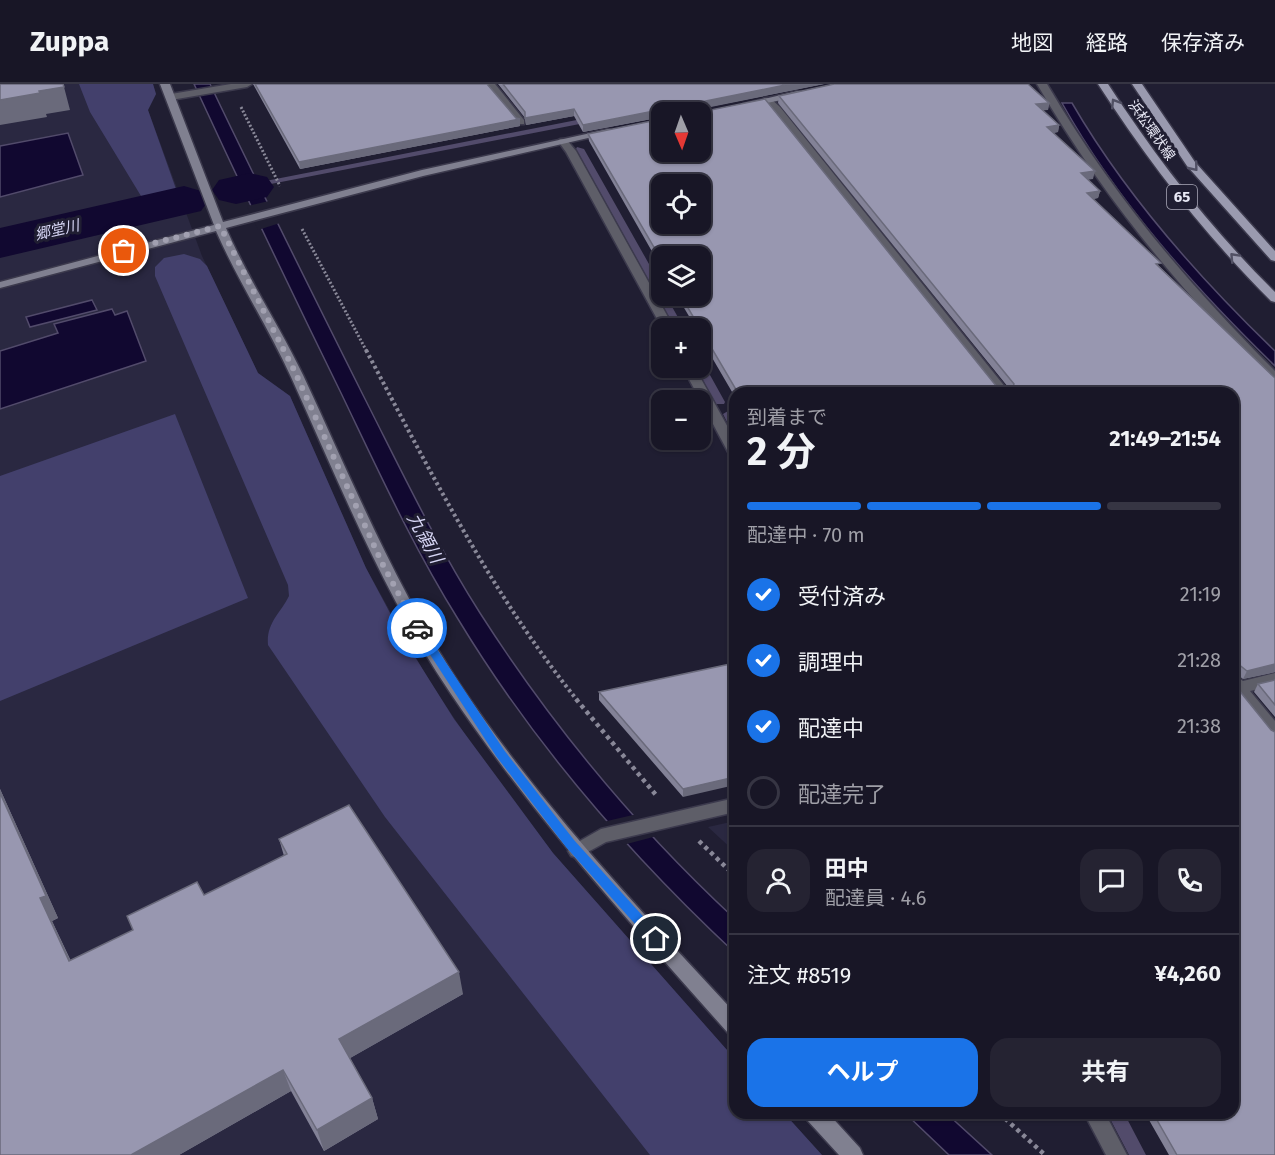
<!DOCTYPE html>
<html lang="ja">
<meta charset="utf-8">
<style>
:root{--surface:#181626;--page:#252332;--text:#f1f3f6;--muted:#9f9fa7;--line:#363543;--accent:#1a73e8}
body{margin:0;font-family:"Fira Sans","Noto Sans JP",sans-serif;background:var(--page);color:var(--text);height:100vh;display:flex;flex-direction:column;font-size:22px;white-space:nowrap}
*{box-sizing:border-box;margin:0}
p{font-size:20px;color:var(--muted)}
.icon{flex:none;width:33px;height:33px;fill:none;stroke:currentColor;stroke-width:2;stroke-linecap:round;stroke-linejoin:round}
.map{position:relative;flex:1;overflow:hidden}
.drawer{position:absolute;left:729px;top:303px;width:510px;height:732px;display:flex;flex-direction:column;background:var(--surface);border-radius:18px;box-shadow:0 2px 4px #0004,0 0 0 2px var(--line)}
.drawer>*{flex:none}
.needle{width:39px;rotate:178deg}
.fabs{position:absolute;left:651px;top:18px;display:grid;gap:12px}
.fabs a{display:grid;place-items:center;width:60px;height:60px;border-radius:12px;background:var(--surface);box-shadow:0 2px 4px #0004,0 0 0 2px var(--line);font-size:30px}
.pin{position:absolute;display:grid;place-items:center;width:51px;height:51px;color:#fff;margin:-26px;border:3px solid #fff;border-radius:50%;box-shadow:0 2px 6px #0007}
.courier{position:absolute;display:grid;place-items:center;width:60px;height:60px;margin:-30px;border:4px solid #1a73e8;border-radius:50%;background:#fff;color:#222;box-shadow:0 2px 8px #0007}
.overview em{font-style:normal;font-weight:700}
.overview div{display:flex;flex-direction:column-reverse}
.overview{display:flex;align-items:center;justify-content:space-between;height:102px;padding:0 18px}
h1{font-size:39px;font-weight:700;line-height:45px}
.bar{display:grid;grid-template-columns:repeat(4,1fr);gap:9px 6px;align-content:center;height:72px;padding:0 18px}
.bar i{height:8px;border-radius:4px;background:var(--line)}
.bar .on{background:var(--accent)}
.bar p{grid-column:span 4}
.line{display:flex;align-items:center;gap:15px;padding:0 18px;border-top:2px solid var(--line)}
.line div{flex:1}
.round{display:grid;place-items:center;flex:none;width:63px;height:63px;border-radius:18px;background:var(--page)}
ol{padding:0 18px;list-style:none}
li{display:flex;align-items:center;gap:18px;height:66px}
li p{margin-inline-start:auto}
li .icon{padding:6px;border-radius:50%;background:var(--accent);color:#fff;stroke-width:4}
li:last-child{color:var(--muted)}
li i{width:33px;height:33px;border:3px solid var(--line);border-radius:50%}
.cta{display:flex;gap:12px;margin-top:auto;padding:12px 18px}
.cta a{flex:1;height:69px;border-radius:18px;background:var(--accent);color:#fff;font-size:24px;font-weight:700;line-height:69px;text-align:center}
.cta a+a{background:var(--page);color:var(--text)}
header{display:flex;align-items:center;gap:36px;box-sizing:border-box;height:84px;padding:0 30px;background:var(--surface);border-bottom:2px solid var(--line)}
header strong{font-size:28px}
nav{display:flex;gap:33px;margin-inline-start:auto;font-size:21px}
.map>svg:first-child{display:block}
.built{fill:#2a2841}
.green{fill:#43406c}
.water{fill:#110830;stroke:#524b6b;stroke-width:1.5}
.pier{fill:#201e32}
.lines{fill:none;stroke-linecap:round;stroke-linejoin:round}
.stream{fill:#524b6b;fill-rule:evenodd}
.river{fill:#110830;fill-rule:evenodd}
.lane-casing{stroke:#3c3a4d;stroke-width:3}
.street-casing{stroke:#3c3a4d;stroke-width:3}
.secondary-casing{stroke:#3c3a4d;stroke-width:3}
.primary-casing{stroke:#3c3a4d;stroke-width:3}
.path-far2{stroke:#898898;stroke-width:3;stroke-dasharray:2 2;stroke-linecap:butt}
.path-far1{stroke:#898898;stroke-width:4;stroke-dasharray:3 3;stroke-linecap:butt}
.path{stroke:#898898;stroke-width:4.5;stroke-dasharray:4 4;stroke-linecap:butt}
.lane{fill:#5e5e68;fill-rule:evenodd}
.street{fill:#5e5e68;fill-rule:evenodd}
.secondary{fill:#808090;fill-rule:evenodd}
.primary{fill:#9a9aaf;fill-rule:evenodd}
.wall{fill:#838297}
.shaded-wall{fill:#6a6a7b}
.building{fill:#9897b0;stroke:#6a6a7b;stroke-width:1.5;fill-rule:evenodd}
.oneway{stroke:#515064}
.route{fill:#1a73e8}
.done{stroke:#a2a1b1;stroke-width:6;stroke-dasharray:0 10.8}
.labels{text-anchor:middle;stroke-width:6;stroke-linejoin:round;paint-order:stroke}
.far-street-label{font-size:14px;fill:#e8e8f5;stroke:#201e32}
.shield{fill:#201e32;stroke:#acabba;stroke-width:1.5}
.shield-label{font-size:15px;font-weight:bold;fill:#e8e8f5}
.far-water-label{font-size:15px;font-style:italic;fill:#d6d5f4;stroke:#201e32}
.water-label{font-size:18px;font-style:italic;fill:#d6d5f4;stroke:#201e32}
</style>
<header>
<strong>Zuppa</strong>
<nav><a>地図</a><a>経路</a><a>保存済み</a></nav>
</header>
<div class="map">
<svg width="1275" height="1071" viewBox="0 0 1275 1071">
<rect width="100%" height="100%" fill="#201e32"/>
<path class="built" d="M0,0H153L156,10L148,26L202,172L258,289L290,312L366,484L428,595L483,677L553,769L735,975V1029H784L822,1071H0Z
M735,737V768L708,743Z"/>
<path class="green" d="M79,0H153L156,10L148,26L176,105C173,122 152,120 141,112L90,28Z
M184,170L200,175L207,182L258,289L290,312L366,484L405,557L454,635L553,769L735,975V1029H784L822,1071H650L385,733L268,561C266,539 280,530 289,512L288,501L155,192V183L164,174Z
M175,330L248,514L0,617V392Z"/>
<path class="water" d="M194,0H210C260,105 312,209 364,313C401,386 436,460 480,529C551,640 638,745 735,835V869C629,770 533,659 458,535C413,463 378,386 341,309C291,207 242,104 194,0Z
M1062,19H1072C1126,112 1198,193 1275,267V282C1194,203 1117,118 1062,19Z
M68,49L83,91L0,113V62Z
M92,216L97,226L30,243L26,233Z
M112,225L115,231L127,227L146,277L0,325V267L58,249L54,240Z
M905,1029H946L992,1071H949Z"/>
<path class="pier" d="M269,117L280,139L258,146L247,122Z
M637,730L657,752L623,761L603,738Z"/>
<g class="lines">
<path class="stream" d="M592,33H595V37L250,104L246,102L250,100Z
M577,63L584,65L662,203V212H666L684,244H675L576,65Z
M700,279L705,282L725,318L724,320H716L715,318L696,284H700Z
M728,327L732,328L735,334V347L731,346L723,330Z
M1107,1029H1124L1146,1071H1129Z"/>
<path class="river" d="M250,89L267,93L274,103L267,113L236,120L219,116L212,106L219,96Z
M184,102L201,107L208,117L201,127L0,174V144Z"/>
<defs>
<path id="lane" d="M485,0H495L524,36V40H518Z"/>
<path id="street" d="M231,0H252L247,3L171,16L166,13L171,10Z
M1037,0H1047C1111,109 1186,198 1275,287V298L1271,297C1179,205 1102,112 1037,0Z
M764,14H770L780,23L1010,309H997L774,27L764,18Z
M560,55H566L576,67L674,244H662L566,68L558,57Z
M683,284H695L735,356V372L728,368Z
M1275,589V601L1250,607L1275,637V655L1269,653L1235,610L1233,611V590L1243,597Z
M735,714V728L606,758L577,774L571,772L568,767L571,762L601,745Z
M1084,1029H1105L1127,1071H1106Z"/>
<path id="secondary" d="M160,0H170L223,138L422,86L609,45L614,48L423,92L226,144C248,195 279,241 303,291C352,396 395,502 459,599C538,718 638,824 735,929V952L728,949C631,840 533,732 451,610C384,511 340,401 291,293C268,243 238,197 216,147L0,204V198L214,141Z
M798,7L801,8V12L748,23L743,20Z
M804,1029H828L860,1064L863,1071H839L807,1036Z"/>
<path id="primary" d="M1098,0H1108C1157,75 1211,145 1275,208V218L1271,217C1205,151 1149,79 1098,0Z
M1132,0H1142L1195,78L1275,167V177L1271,176L1187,82Z"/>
</defs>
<use href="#lane" class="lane-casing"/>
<use href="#street" class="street-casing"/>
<use href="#secondary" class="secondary-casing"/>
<use href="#primary" class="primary-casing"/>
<path class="path-far2" d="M241,23L280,102
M302,145L367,268"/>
<path class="path-far1" d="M366,266C430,387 491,509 577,616"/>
<path class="path" d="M576,615L656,711
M699,757L735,792
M999,1029L1045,1071"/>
<use href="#lane" class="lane"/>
<use href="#street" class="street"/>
<use href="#secondary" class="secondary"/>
<use href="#primary" class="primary"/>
</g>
<path class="wall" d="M253,0H487L520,42L300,85Z
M498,0H824L698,25L997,303H1008L778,19L779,12L1049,19L1048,26H1043L1059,41L1058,48L1053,49L1093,95H1087L1100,107L1098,114L1093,115L1160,183L1275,294V588L1243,595L1234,588L1235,604L1275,1071H1169L1145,1029H1233V309H735V313L700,253V244H696L677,212H700L662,172V185L589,57L588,50L700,68L662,28V33L583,48L574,32L526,41L525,34Z
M735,579L683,713L599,616V608Z
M1275,596V633L1254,608L1258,600Z
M0,705L58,834L52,837L71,877L284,772L279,755L463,910L350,974L372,1014L378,1035L324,1067L291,1007L179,1071H0Z"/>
<path class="shaded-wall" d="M790,0H824L696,26L694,21L696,19Z
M64,3L70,26L46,30L47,33L0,41V16L39,7Z
M1049,19L1048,26L1035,27L1036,20Z
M574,25V32L526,41L525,34Z
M664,25L663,28H662V33L583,48V41Z
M520,35V42L300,85L299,78Z
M1059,41L1058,48L1045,50L1047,43Z
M1095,87L1093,95L1079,97L1081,89Z
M1100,107L1098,114L1085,116L1087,109Z
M1275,580V588L1243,595L1247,587Z
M735,693V701L683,713V705Z
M0,705L58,834L52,837L81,900L69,877L40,814L0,709Z
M459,888L463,910L345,977L339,955Z
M283,986L291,1007L179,1071H131Z
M372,1014L378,1035L324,1067L317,1046Z"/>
<path class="building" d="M0,0H63L64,3L39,7L40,9L0,16Z
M255,0H487L516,34L520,35L299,78Z
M503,0H790L696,19L694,21L701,28L765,15L997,303H1013L1014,300L779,12L834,0H1028L1049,19L1036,20L1059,41L1047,43L1095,87L1081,89L1100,107L1087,109L1161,179L1156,180L1275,294V580L1247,587L1238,580L1234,582L1235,604L1238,605L1271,646L1275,648V1071H1177L1153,1029H1233V309H738L681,212H700V172H662V177L588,50L662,35V68H700V28H663L664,25L583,41L574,25L525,34V28ZM662,100H700V140H662Z
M735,579V693L683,705L599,608Z
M1275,596V621L1258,600Z
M0,709L46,812L40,814L69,877L133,846L127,832L197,798L204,811L287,770L279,755L349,721L459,888L339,955L372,1014L317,1046L283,986L131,1071H0Z"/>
<defs><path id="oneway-chevron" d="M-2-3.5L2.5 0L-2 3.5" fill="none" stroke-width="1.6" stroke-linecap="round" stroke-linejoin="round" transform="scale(1.5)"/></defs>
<g class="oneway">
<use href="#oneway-chevron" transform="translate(1115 19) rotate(-122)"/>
<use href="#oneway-chevron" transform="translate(1194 83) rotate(51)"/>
<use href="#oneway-chevron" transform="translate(1234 173) rotate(-133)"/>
</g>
<path class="route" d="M417,540L421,541L504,666L574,756L660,851V859H652L566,763L496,672L414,546V541Z"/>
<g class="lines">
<path class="done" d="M124,167L220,142L294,286L382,479L417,544"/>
</g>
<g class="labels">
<g class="far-street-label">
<text transform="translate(1152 46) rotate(55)" y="5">浜松環状線</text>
</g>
<rect class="shield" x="1167" y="101" width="30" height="24" rx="4.5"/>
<g class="shield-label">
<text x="1182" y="118">65</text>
</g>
<g class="far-water-label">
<text transform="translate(57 146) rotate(-13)" y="5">郷堂川</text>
</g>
<g class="water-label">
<text transform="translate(425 454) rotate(61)" y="6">九領川</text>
</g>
</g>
</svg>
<div class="fabs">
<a><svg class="needle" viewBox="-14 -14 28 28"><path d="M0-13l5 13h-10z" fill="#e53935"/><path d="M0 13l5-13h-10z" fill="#9f9fa7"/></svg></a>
<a><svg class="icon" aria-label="locate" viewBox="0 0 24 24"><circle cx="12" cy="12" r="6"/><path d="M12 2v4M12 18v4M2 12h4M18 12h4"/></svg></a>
<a><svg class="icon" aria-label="layers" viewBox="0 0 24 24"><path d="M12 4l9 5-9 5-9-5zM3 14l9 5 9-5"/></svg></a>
<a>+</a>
<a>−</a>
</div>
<div class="pin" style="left:124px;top:167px;background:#ea580c"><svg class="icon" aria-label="bag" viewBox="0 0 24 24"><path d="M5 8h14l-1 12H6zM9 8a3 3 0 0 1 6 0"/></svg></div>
<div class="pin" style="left:656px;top:855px;background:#1f2937"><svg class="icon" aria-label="home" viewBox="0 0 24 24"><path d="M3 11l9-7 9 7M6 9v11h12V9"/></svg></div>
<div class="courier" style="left:417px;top:544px"><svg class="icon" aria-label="car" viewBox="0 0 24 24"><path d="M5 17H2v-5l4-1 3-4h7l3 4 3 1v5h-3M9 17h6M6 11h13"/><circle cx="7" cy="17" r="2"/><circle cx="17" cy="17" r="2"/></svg></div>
<section class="drawer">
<div class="overview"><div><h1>2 分</h1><p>到着まで</p></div><em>21:49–21:54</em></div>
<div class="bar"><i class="on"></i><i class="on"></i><i class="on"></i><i></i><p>配達中 · 70 m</p></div>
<ol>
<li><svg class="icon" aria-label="check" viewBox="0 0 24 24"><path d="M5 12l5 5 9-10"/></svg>受付済み<p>21:19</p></li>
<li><svg class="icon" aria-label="check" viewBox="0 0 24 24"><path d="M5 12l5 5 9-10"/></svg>調理中<p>21:28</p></li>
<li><svg class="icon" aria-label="check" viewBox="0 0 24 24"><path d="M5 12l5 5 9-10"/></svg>配達中<p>21:38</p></li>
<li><i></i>配達完了</li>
</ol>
<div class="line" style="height:108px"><a class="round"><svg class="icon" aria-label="person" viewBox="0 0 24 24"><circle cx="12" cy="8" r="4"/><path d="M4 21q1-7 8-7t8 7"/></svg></a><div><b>田中</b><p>配達員 · 4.6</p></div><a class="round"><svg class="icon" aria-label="chat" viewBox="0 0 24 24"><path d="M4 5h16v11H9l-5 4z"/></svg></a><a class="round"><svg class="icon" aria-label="phone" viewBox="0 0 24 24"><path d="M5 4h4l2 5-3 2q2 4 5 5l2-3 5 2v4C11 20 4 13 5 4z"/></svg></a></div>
<div class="line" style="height:78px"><div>注文 #8519</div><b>¥4,260</b></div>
<div class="cta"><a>ヘルプ</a><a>共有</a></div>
</section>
</div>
